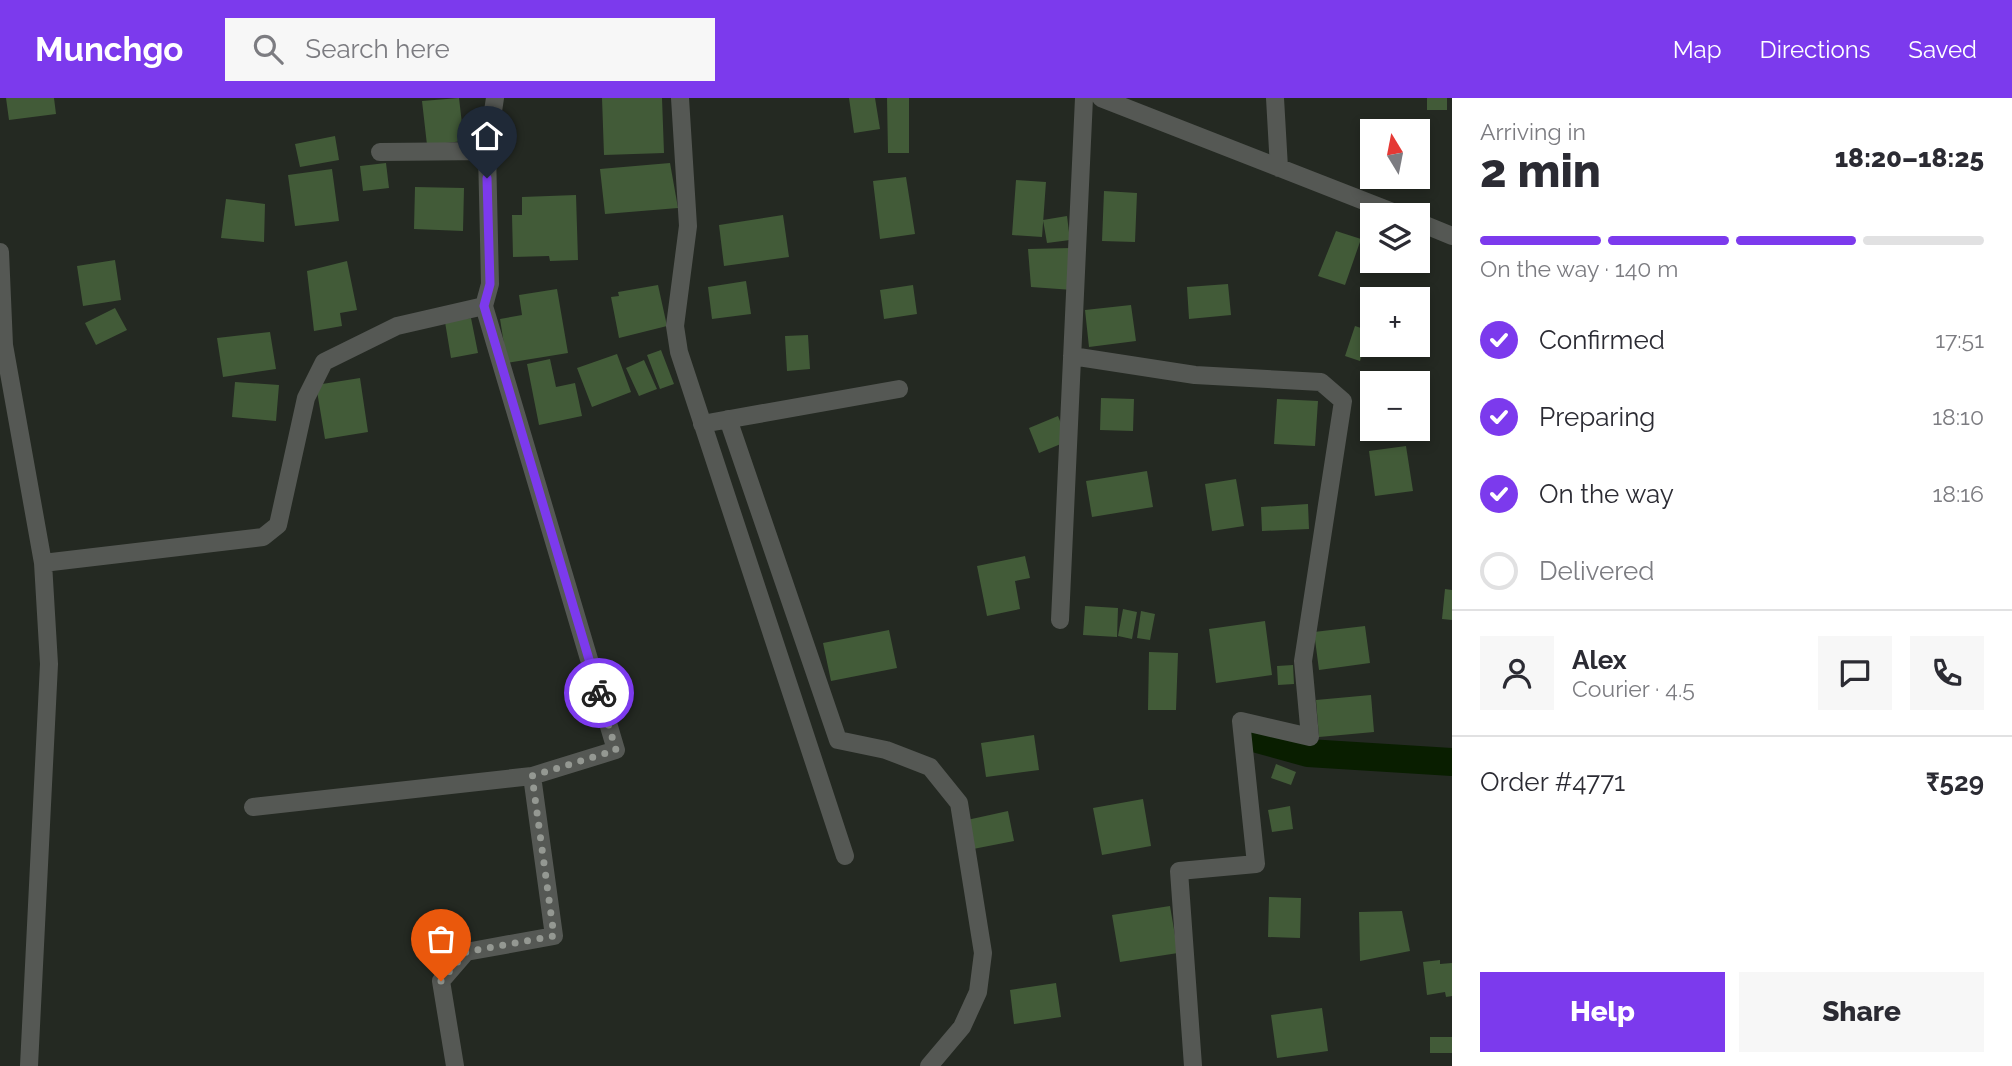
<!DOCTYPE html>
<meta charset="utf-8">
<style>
:root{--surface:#fff;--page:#f7f7f7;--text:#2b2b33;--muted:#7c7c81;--line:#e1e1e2;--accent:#7c3aed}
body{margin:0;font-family:Raleway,sans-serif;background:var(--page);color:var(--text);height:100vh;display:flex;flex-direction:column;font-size:26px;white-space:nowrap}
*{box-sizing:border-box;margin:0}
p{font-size:23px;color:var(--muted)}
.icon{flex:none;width:38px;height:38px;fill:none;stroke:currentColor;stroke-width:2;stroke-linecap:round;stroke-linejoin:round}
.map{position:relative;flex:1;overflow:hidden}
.side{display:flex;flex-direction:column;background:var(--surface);width:560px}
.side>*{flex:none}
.needle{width:46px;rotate:350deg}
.buttons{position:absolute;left:1360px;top:21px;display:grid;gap:14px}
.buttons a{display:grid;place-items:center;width:70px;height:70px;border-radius:0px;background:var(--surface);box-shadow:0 4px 10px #0003;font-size:35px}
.pin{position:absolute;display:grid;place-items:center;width:60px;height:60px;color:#fff;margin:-72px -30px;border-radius:50% 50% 50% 0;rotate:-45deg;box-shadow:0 0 7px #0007}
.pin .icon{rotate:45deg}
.courier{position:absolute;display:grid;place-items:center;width:70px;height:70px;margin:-35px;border:5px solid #7c3aed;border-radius:50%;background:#fff;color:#222;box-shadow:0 2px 9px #0007}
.head em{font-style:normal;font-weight:800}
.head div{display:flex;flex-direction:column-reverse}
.head{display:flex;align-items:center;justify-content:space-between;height:119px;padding:0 28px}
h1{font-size:46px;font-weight:800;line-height:52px}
.bar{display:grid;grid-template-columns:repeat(4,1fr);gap:10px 7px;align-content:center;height:84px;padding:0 28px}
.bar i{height:9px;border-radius:5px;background:var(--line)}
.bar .selected{background:var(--accent)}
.bar p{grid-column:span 4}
.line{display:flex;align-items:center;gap:18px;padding:0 28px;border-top:2px solid var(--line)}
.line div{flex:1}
.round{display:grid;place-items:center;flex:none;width:74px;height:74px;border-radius:0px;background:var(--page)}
ol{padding:0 28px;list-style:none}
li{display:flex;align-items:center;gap:21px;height:77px}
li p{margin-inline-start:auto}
li .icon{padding:7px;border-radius:50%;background:var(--accent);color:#fff;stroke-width:4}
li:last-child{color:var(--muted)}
li i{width:38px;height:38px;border:4px solid var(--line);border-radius:50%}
.action{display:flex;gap:14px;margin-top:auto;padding:14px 28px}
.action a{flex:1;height:80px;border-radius:0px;background:var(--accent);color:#fff;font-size:28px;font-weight:800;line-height:80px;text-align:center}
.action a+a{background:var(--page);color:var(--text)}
header{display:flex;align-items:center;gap:42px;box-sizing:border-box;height:98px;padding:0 35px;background:var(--accent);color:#fff}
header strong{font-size:33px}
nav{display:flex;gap:38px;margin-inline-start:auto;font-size:24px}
.search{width:490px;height:63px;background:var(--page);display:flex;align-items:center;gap:18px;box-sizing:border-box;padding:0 24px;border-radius:0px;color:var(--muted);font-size:26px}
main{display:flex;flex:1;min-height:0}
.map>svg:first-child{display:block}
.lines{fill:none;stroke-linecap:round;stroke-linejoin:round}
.canal{stroke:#091e00;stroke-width:28}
.building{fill:#425b38}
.street{stroke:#555854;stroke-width:18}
.done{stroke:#949892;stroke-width:7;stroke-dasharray:0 12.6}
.route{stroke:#7c3aed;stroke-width:9}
</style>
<header>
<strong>Munchgo</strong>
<div class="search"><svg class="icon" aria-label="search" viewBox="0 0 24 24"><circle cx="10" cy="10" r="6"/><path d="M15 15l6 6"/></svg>Search here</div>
<nav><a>Map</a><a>Directions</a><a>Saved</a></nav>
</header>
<main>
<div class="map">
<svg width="1452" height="968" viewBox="0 0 1452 968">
<rect width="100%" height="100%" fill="#242922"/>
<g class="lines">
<path class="canal" d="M1250,639L1308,655L1452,664"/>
</g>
<path class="building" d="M6,0H54L56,16L9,22Z
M459,0L464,43L427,47L422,3Z
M602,0H662L664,55L604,57Z
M849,0H875L880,31L854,35Z
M887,0H909V55H888Z
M1427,0H1447V12H1427Z
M335,38L339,62L300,69L295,46Z
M386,65L389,90L363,93L360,68Z
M670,65L678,110L605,116L600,71Z
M332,71L339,123L295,128L288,77Z
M906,79L915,136L880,141L873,83Z
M1016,82L1046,84L1042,139L1012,137Z
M415,89L464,90L463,133L414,131Z
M1104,93L1137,95L1135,144L1102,143Z
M576,97L578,162L550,163L549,158L513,159L512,117H522V99Z
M226,101L265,106L264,144L221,140Z
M783,117L789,159L724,168L719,127Z
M1067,118L1070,142L1047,145L1043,122Z
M1336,133L1361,141L1345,187L1318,178Z
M1072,150L1073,192L1031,189L1028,151Z
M115,162L121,202L83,208L77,168Z
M347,163L357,212L340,215L342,228L314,233L307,173Z
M746,183L751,216L712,221L708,189Z
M1228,186L1231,217L1189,221L1187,189Z
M658,187L667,228L619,240L611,199L619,198L618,194Z
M913,187L917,216L884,221L880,192Z
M557,191L568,255L507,265L500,221L522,217L519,197Z
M1131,207L1136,243L1089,249L1085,212Z
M115,210L127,232L96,247L85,225Z
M471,220L478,255L451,260L445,224Z
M1355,228L1370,233L1360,263L1345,258Z
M270,234L276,271L223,279L217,240Z
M808,237L810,271L787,273L785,238Z
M661,252L674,286L660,291L647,257Z
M617,256L631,294L592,309L577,270Z
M550,261L556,289L575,285L582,318L539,327L527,266Z
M644,262L657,291L639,298L626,270Z
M360,280L368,334L325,341L316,287Z
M235,284L279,287L276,323L232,319Z
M1101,300L1134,301L1133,333L1100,332Z
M1277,301L1318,303L1315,348L1274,346Z
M1058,318L1068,343L1039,355L1029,330Z
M1406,348L1413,393L1375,398L1369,353Z
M1147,373L1153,409L1092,419L1086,383Z
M1236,381L1244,428L1212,433L1205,386Z
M1308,406L1309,431L1262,433L1261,409Z
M1025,458L1030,480L1015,483L1020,511L987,518L977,468Z
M1445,491L1452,492V522L1442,521Z
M1085,508L1118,510L1117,539L1083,537Z
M1123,511L1137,514L1132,541L1118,538Z
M1141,513L1155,516L1150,542L1137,540Z
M1265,523L1272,577L1216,585L1209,531Z
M1365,528L1370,565L1319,572L1314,534Z
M889,532L897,570L831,583L823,545Z
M1149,554L1178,555L1176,612H1148Z
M1293,567L1294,586L1278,587L1277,568Z
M1371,597L1374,634L1319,639L1316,602Z
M1034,637L1039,672L986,679L981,645Z
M1276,666L1296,674L1291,687L1271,680Z
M1143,701L1151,748L1102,757L1093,710Z
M1290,708L1293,731L1272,734L1268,712Z
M1008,713L1014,743L973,751L967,722Z
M1269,799L1301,800L1300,840L1268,839Z
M1170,808L1178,855L1120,864L1112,817Z
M1402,813L1410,853L1360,863L1359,814Z
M1440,862V866L1452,865V898L1446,899L1445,894L1427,897L1423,864Z
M1056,885L1061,919L1014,926L1010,892Z
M1322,910L1328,953L1277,960L1271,917Z
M1430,939H1452V955H1430Z"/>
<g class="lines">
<path class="street" d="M680,0L688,128L675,228L679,254L845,758
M1101,0L1400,117
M1275,0L1279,70
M380,54L487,53
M1418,124L1452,138
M0,154L4,247L43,465L49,566L29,968
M1072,258L1195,277L1321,284L1343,303L1303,563L1310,639L1241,623L1256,766L1179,773L1193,968
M728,321L838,642L886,652L930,669L959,705L983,855L978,894L962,929L929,968
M702,326L899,291
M43,465L263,439L278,427L306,300L324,264L397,228L484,208
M1060,522L1084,0
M253,709L532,678L616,652L484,208L490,186L487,53L495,0
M455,968L441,883L466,854L554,838L532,678"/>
</g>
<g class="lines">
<path class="done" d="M441,883L466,854L554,838L532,678L616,652L599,595"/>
<path class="route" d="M487,80L490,186L484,208L599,595"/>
</g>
</svg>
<div class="buttons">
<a><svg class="needle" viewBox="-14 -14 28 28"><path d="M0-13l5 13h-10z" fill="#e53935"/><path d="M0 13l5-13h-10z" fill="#7c7c81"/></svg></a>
<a><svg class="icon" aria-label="layers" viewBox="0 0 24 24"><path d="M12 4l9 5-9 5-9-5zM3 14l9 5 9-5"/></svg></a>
<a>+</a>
<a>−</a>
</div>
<div class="pin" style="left:441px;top:883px;background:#ea580c"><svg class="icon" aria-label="bag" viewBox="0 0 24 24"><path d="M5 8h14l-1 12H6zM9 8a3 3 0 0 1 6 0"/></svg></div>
<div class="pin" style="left:487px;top:80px;background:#1f2937"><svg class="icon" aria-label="home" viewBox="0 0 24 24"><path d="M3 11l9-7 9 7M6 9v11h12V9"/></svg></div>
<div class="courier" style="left:599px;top:595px"><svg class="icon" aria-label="bike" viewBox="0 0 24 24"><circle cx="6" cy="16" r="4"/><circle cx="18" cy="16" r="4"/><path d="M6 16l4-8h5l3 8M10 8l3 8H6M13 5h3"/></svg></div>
</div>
<section class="side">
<div class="head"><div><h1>2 min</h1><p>Arriving in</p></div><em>18:20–18:25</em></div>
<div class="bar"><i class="selected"></i><i class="selected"></i><i class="selected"></i><i></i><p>On the way · 140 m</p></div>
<ol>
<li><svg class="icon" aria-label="check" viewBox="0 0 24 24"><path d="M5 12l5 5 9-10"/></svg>Confirmed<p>17:51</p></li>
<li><svg class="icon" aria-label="check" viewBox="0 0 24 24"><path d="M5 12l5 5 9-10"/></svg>Preparing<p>18:10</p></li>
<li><svg class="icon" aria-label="check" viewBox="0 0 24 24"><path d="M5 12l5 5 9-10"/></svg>On the way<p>18:16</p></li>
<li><i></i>Delivered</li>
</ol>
<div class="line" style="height:126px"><a class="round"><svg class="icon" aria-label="person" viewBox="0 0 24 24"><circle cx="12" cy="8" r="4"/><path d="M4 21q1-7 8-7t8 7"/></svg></a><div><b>Alex</b><p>Courier · 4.5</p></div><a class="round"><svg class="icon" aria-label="chat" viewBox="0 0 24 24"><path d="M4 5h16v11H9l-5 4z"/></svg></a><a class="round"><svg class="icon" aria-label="phone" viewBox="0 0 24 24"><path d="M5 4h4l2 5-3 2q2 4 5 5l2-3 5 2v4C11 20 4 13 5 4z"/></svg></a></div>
<div class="line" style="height:91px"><div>Order #4771</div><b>₹529</b></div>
<div class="action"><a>Help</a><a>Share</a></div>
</section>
</main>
